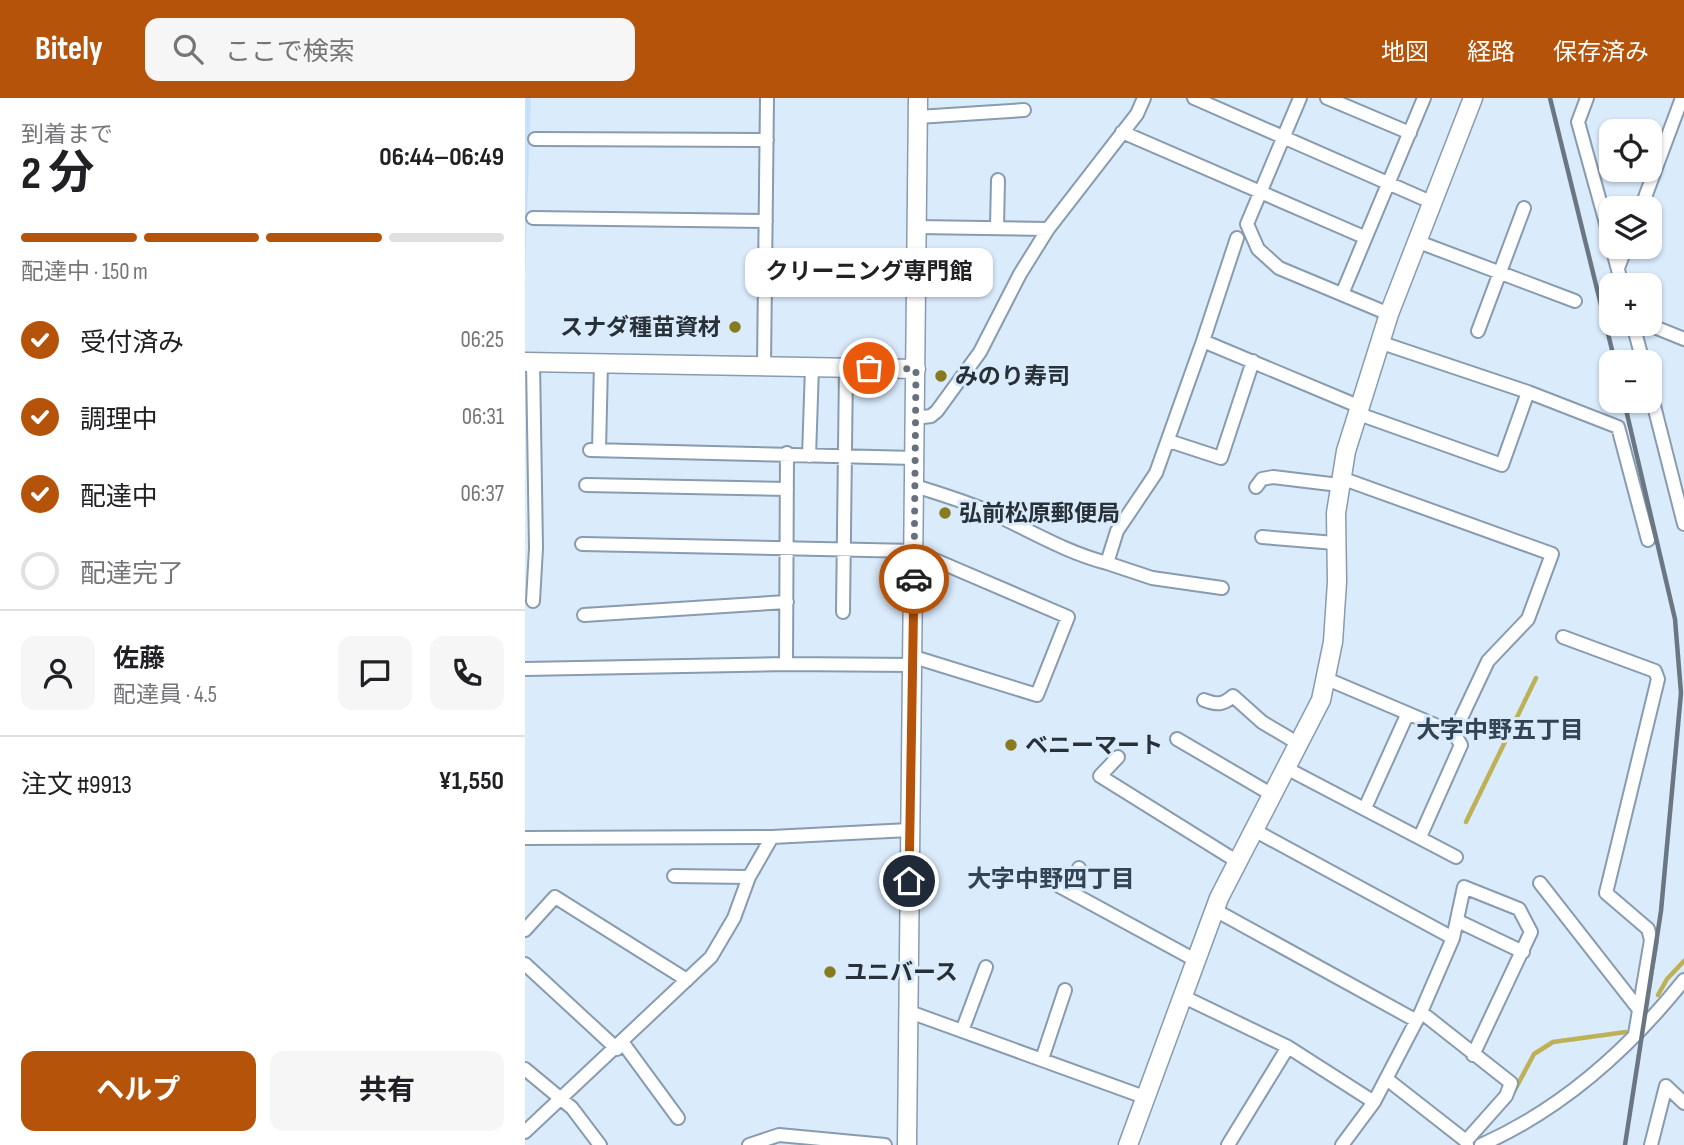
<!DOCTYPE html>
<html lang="ja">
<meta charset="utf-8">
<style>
:root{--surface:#fff;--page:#f6f6f6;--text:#202124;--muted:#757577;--line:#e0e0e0;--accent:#b45309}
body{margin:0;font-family:"Sofia Sans Condensed","Noto Sans JP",sans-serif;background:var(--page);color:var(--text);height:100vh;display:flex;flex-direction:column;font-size:26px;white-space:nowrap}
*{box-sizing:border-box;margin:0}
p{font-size:23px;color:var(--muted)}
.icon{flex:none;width:38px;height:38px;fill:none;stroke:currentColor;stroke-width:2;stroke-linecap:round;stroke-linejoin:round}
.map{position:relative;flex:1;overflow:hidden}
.drawer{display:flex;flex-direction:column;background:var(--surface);width:525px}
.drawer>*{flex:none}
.controls{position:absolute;left:1074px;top:21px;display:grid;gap:14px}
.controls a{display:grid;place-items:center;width:63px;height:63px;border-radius:14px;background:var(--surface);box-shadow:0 2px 5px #0004;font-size:35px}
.pin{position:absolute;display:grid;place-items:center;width:60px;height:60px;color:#fff;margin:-30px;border:4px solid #fff;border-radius:50%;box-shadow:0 2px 7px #0007}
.courier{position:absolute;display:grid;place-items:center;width:70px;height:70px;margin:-35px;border:5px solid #b45309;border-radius:50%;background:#fff;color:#222;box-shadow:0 2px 9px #0007}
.bubble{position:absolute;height:49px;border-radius:14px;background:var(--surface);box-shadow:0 2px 5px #0004;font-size:23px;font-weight:700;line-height:49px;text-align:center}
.headline em{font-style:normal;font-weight:700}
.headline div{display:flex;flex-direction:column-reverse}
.headline{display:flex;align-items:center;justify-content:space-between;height:119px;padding:0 21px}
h1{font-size:46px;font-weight:700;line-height:52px}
.bar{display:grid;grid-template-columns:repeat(4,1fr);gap:10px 7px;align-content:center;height:84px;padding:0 21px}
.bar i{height:9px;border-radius:5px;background:var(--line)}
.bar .selected{background:var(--accent)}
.bar p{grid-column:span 4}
.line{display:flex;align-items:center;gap:18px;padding:0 21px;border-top:2px solid var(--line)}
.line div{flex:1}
.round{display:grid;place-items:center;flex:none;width:74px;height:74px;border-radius:14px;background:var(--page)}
ol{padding:0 21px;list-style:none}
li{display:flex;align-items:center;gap:21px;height:77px}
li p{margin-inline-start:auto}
li .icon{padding:7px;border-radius:50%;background:var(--accent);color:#fff;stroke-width:4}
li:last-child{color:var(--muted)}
li i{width:38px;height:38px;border:4px solid var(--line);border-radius:50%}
.cta{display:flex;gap:14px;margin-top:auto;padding:14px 21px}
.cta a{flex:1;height:80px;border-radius:14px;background:var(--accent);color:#fff;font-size:28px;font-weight:700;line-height:80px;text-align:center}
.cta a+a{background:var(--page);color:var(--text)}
header{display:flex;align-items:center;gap:42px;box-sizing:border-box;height:98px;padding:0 35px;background:var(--accent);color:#fff}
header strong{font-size:33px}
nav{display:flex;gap:38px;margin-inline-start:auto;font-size:24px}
.search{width:490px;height:63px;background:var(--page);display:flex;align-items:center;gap:18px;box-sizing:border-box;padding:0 24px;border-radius:14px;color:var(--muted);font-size:26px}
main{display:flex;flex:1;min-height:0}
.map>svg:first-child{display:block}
.built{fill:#c6e0fb}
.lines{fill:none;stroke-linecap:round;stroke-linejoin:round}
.stream{stroke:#bdb055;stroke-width:4.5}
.street-casing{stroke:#889baf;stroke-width:16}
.secondary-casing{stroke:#889baf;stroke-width:21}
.street{stroke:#fff;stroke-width:12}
.secondary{stroke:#fff;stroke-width:18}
.rail{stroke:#6a7681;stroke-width:4.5}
.done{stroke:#66717d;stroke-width:7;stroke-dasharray:0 12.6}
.route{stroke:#b45309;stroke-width:9}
.poi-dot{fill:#877a1f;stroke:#daebfc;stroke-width:2.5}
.labels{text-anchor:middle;stroke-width:6;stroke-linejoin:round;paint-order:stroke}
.poi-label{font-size:23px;font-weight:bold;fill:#283038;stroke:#daebfc;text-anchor:start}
.neighbourhood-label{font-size:24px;font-weight:bold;fill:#345;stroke:#daebfc}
</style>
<header>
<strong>Bitely</strong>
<div class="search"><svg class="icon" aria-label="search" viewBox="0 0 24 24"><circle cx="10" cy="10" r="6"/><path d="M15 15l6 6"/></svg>ここで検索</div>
<nav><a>地図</a><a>経路</a><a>保存済み</a></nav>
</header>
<main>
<section class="drawer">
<div class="headline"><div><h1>2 分</h1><p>到着まで</p></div><em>06:44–06:49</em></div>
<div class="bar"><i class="selected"></i><i class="selected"></i><i class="selected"></i><i></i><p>配達中 · 150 m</p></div>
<ol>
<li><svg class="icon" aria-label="check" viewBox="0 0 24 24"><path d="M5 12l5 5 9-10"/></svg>受付済み<p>06:25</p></li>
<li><svg class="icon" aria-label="check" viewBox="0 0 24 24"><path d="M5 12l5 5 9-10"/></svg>調理中<p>06:31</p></li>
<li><svg class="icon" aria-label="check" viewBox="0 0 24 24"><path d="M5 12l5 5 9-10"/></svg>配達中<p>06:37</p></li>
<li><i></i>配達完了</li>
</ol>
<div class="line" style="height:126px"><a class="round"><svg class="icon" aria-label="person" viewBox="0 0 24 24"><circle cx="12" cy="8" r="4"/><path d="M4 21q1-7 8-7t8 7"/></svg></a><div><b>佐藤</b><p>配達員 · 4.5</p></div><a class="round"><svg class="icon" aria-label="chat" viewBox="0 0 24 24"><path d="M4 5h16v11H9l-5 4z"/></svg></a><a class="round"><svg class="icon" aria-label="phone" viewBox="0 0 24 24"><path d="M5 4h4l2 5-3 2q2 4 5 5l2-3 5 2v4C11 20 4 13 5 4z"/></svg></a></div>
<div class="line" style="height:91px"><div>注文 #9913</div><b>¥1,550</b></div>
<div class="cta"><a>ヘルプ</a><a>共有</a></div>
</section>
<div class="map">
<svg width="1159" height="1047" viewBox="0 0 1159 1047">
<rect width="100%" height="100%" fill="#daebfc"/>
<path class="built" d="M0,0H6L0,181Z"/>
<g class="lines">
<path class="stream" d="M941,724L1011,580
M1133,897L1142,881L1159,863
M984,1003L1009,956L1028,944L1101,934"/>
<defs>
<path id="street" d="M669,0L906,104
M775,0L722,126L733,151L754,170L864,216
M802,0L885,35
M1062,0L1053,24L1087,147
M393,19L499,12
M597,34L839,139
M10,41L242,42
M1116,110L1157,0
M8,120L241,123
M392,129L523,131
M472,129L473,82
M891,143L1050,203
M1087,149L1097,187
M1093,170L1101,149
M817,196L899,0
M1108,226L1118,264
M1122,226L1159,241
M953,233L999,110
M678,243L712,140
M239,268L242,0
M1125,292L1159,426
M1003,294L1093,329L1123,442
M831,315L977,367L1003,294L854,244
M390,320L406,318L412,313L455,254L495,176L523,131L612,16L619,0
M644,343L696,360L728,263
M65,352L390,360
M74,352L76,265
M284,358L287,269
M61,387L262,391
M390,388C416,396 442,404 467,415C506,433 540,454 582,465L592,433L631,375L678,243L833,308
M731,389L737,381L748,379L814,387
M737,439L810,445
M57,446L389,453L543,519L512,597L389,559
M582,465L627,480L697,490
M8,503L11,450L8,264
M318,514L321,270
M59,517L262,504
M1038,539L1130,573L1133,581L1081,795L1123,831L1126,842L1110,936
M261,566L262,355
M0,571L261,566L389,567
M802,581L929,635L963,563L1003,521L1027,456L816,380
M679,602C692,607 698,607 708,598L737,624L774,646
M652,641L746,696
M593,659L575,678L713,764
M761,670L931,759
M840,710L882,617
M727,731L928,840
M895,739L936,647L929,635
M0,740L247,739
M149,778L224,779
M523,782L672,863
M1015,785L1112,909
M545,794L554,770
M690,812L890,922
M933,823L998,854
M0,832L30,799L162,882
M0,866L92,951
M659,899L763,949L849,1004L817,1047
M382,913L622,1000
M896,914L986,985L981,998L941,1043L942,1047
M437,933L461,869
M98,945L153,1020
M517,961L540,892
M0,971L47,1010L75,1047
M863,982L941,1043
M849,1004L896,914L928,840L939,789L994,811L1006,834L948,957
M0,1034L186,859L209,820L224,779L247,739L384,732
M224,1047L254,1037L360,1047
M703,1047L763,949
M956,1047C1037,1011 1104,951 1159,882
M1126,1047L1141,988L1159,1005"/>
<path id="secondary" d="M0,264L391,271
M382,1047L393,0
M603,1047L694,800L796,602L808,544L812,484L811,415L821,353L864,216L948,0"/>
</defs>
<use href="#street" class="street-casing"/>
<use href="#secondary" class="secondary-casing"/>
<use href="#street" class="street"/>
<use href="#secondary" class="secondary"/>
<path class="rail" d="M1025,0L1090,264
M1099,303L1150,521L1156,595L1136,813L1100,1047"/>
</g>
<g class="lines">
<path class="done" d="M344,270L391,271L389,481"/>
<path class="route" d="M384,783L389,481"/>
</g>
<g class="poi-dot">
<circle cx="210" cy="229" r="7"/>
<circle cx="416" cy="278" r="7"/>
<circle cx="420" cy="415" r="7"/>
<circle cx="486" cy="647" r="7"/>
<circle cx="305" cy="874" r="7"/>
</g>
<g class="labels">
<g class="poi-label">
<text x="196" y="237" text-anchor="end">スナダ種苗資材</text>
<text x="430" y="286">みのり寿司</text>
<text x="434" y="423">弘前松原郵便局</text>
<text x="500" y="655">ベニーマート</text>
<text x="319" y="882">ユニバース</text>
</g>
<g class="neighbourhood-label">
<text x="975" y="640">大字中野五丁目</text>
<text x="526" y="789">大字中野四丁目</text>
</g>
</g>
</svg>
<div class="controls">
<a><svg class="icon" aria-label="locate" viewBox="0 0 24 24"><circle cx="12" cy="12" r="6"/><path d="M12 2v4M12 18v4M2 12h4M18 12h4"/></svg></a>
<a><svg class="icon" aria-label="layers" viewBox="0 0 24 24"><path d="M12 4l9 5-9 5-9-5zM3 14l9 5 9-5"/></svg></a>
<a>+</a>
<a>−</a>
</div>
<div class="pin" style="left:344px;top:270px;background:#ea580c"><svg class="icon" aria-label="bag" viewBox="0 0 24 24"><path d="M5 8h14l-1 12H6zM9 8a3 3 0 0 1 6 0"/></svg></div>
<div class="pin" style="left:384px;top:783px;background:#1f2937"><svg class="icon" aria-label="home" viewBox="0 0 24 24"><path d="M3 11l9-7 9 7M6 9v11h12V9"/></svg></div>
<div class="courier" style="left:389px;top:481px"><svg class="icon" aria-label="car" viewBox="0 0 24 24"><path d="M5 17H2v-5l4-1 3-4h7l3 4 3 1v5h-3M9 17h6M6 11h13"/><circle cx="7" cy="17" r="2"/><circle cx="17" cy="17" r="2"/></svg></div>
<div class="bubble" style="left:220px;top:150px;width:248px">クリーニング専門館</div>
</div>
</main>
